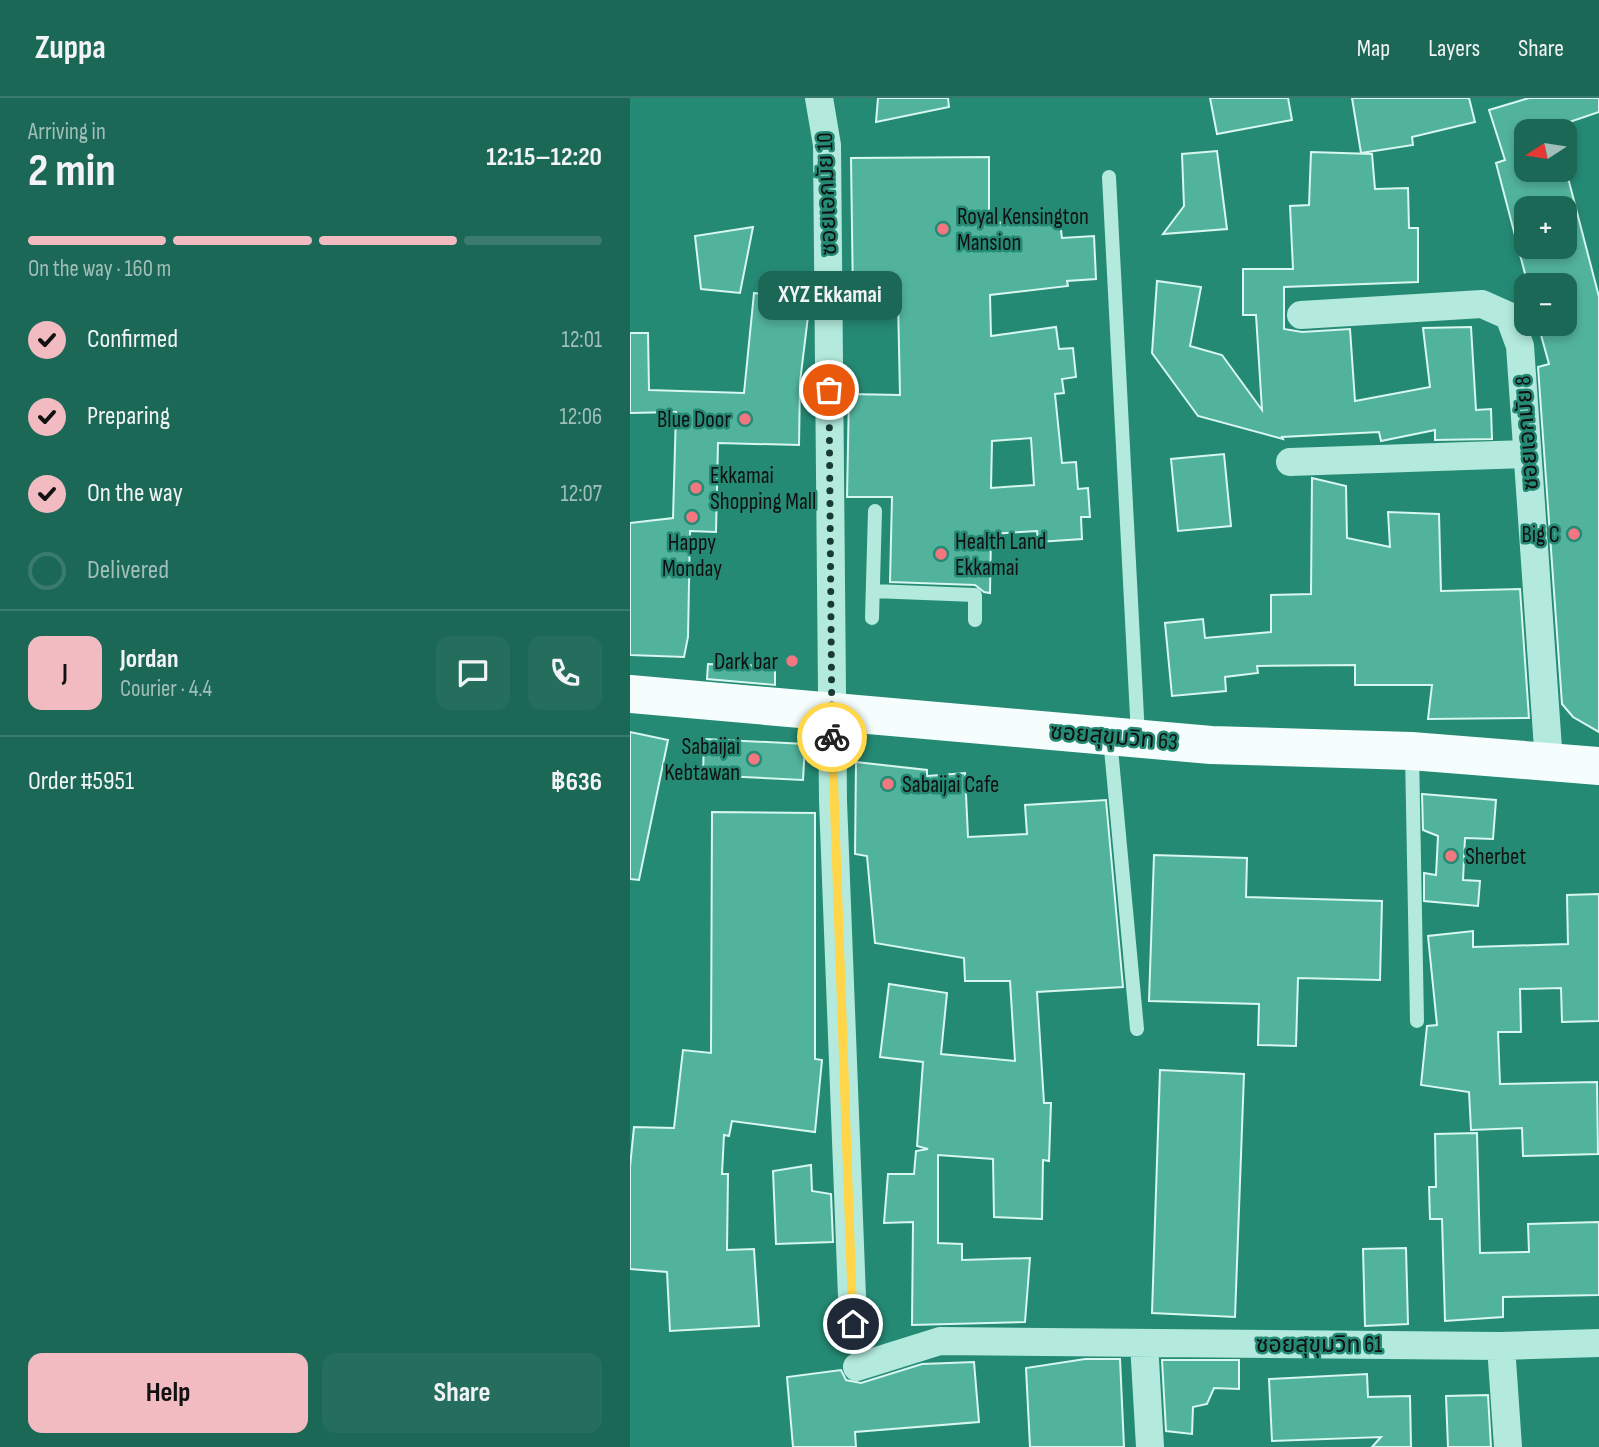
<!DOCTYPE html>
<meta charset="utf-8">
<style>
:root{--surface:#1c6857;--page:#256e5d;--text:#f1f3f6;--muted:#a0beba;--line:#3a7b6d;--accent:#f2bbc1}
body{margin:0;font-family:"Sofia Sans Condensed","Noto Sans Thai",sans-serif;background:var(--page);color:var(--text);height:100vh;display:flex;flex-direction:column;font-size:26px;white-space:nowrap}
*{box-sizing:border-box;margin:0}
p{font-size:23px;color:var(--muted)}
.icon{flex:none;width:38px;height:38px;fill:none;stroke:currentColor;stroke-width:2;stroke-linecap:round;stroke-linejoin:round}
.map{position:relative;flex:1;overflow:hidden}
.drawer{display:flex;flex-direction:column;background:var(--surface);width:630px}
.drawer>*{flex:none}
.needle{width:46px;rotate:258deg}
.tools{position:absolute;left:884px;top:21px;display:grid;gap:14px}
.tools a{display:grid;place-items:center;width:63px;height:63px;border-radius:14px;background:var(--surface);box-shadow:0 4px 10px #0003;font-size:35px}
.pin{position:absolute;display:grid;place-items:center;width:60px;height:60px;color:#fff;margin:-30px;border:4px solid #fff;border-radius:50%;box-shadow:0 2px 7px #0007}
.courier{position:absolute;display:grid;place-items:center;width:70px;height:70px;margin:-35px;border:5px solid #ffd54a;border-radius:50%;background:#fff;color:#222;box-shadow:0 2px 9px #0007}
.bubble{position:absolute;height:49px;border-radius:14px;background:var(--surface);box-shadow:0 4px 10px #0003;font-size:23px;font-weight:700;line-height:49px;text-align:center}
.headline em{font-style:normal;font-weight:700}
.headline div{display:flex;flex-direction:column-reverse}
.headline{display:flex;align-items:center;justify-content:space-between;height:119px;padding:0 28px}
h1{font-size:46px;font-weight:700;line-height:52px}
.bar{display:grid;grid-template-columns:repeat(4,1fr);gap:10px 7px;align-content:center;height:84px;padding:0 28px}
.bar i{height:9px;border-radius:5px;background:var(--line)}
.bar .current{background:var(--accent)}
.bar p{grid-column:span 4}
.line{display:flex;align-items:center;gap:18px;padding:0 28px;border-top:2px solid var(--line)}
.line div{flex:1}
.round{display:grid;place-items:center;flex:none;width:74px;height:74px;border-radius:14px;background:var(--page)}
ol{padding:0 28px;list-style:none}
li{display:flex;align-items:center;gap:21px;height:77px}
li p{margin-inline-start:auto}
li .icon{padding:7px;border-radius:50%;background:var(--accent);color:#111;stroke-width:4}
li:last-child{color:var(--muted)}
li i{width:38px;height:38px;border:4px solid var(--line);border-radius:50%}
.button{display:flex;gap:14px;margin-top:auto;padding:14px 28px}
.button a{flex:1;height:80px;border-radius:14px;background:var(--accent);color:#111;font-size:28px;font-weight:700;line-height:80px;text-align:center}
.button a+a{background:var(--page);color:var(--text)}
header{display:flex;align-items:center;gap:42px;box-sizing:border-box;height:98px;padding:0 35px;background:var(--surface);border-bottom:2px solid var(--line)}
header strong{font-size:33px}
nav{display:flex;gap:38px;margin-inline-start:auto;font-size:24px}
main{display:flex;flex:1;min-height:0}
.map>svg:first-child{display:block}
.building{fill:#52b39d;stroke:#d7f7f0;stroke-width:2;fill-rule:evenodd}
.lines{fill:none;stroke-linecap:round;stroke-linejoin:round}
.lane{stroke:#b3eadd;stroke-width:14}
.street{stroke:#b3eadd;stroke-width:28}
.primary{stroke:#f6fefd;stroke-width:38}
.done{stroke:#183b34;stroke-width:7;stroke-dasharray:0 12.6}
.route{stroke:#ffd54a;stroke-width:9}
.poi-dot{fill:#f37780;stroke:#258a74;stroke-width:2.5}
.labels{text-anchor:middle;stroke-width:5;stroke-linejoin:round;paint-order:stroke}
.street-label{font-size:23px;fill:#111;stroke:#258a74}
.poi-label{font-size:23px;fill:#111;stroke:#258a74;text-anchor:start}
</style>
<header>
<strong>Zuppa</strong>
<nav><a>Map</a><a>Layers</a><a>Share</a></nav>
</header>
<main>
<section class="drawer">
<div class="headline"><div><h1>2 min</h1><p>Arriving in</p></div><em>12:15–12:20</em></div>
<div class="bar"><i class="current"></i><i class="current"></i><i class="current"></i><i></i><p>On the way · 160 m</p></div>
<ol>
<li><svg class="icon" aria-label="check" viewBox="0 0 24 24"><path d="M5 12l5 5 9-10"/></svg>Confirmed<p>12:01</p></li>
<li><svg class="icon" aria-label="check" viewBox="0 0 24 24"><path d="M5 12l5 5 9-10"/></svg>Preparing<p>12:06</p></li>
<li><svg class="icon" aria-label="check" viewBox="0 0 24 24"><path d="M5 12l5 5 9-10"/></svg>On the way<p>12:07</p></li>
<li><i></i>Delivered</li>
</ol>
<div class="line" style="height:126px"><b class="round" style="background:var(--accent);color:#111">J</b><div><b>Jordan</b><p>Courier · 4.4</p></div><a class="round"><svg class="icon" aria-label="chat" viewBox="0 0 24 24"><path d="M4 5h16v11H9l-5 4z"/></svg></a><a class="round"><svg class="icon" aria-label="phone" viewBox="0 0 24 24"><path d="M5 4h4l2 5-3 2q2 4 5 5l2-3 5 2v4C11 20 4 13 5 4z"/></svg></a></div>
<div class="line" style="height:91px"><div>Order #5951</div><b>฿636</b></div>
<div class="button"><a>Help</a><a>Share</a></div>
</section>
<div class="map">
<svg width="969" height="1349" viewBox="0 0 969 1349">
<rect width="100%" height="100%" fill="#258a74"/>
<path class="building" d="M248,0H318L319,9L246,24Z
M580,0H658L662,22L587,36Z
M722,0H839L845,24L782,39L783,47L731,55Z
M899,0H969V14L913,33H896V72H936L969,199V634L943,619L932,606L908,269L919,266L908,226H934V187H898L866,65L875,62L859,12ZM896,110H934V149H896Z
M587,53L597,131L533,136L554,108L552,56Z
M681,54L742,56L745,91L778,90L779,130H788V184L654,189V231L672,234L720,231L725,303L800,289L793,230L841,229L846,312L861,311L862,341L805,342V332L751,343L749,334L652,339L653,341L568,318L522,255L527,183L571,189L560,248L592,257L632,312L626,217H613V171H663L660,108L679,107Z
M359,59V126L429,117L432,140L464,138L466,181L437,183L438,188L360,197L361,238L426,229L429,251L443,250L446,279L432,281L434,295L425,296L432,365L446,364L448,391L458,390L460,419H451L452,441L408,444L407,433L361,436L360,495L354,494L345,487L260,484L262,399H217L219,296L270,297L268,202H223L221,60ZM401,340L404,387L361,390L362,343Z
M123,129L110,195L71,191L65,138Z
M124,195L180,202L170,284L169,347L88,345L86,434L60,433L58,539L54,559L0,557V425L43,420L46,314L0,315V235H18L19,292L114,295Z
M594,356L601,428L548,433L541,361Z
M682,380L716,388L717,440L760,449L758,414L809,416L811,493L890,491L899,620L798,621L802,587H725V567L627,568L628,575L595,579L596,593L542,598L535,525L573,521L575,540L641,534V497L681,496Z
M78,566L145,568V587L77,581Z
M0,634L38,642L9,782L0,781Z
M74,641L175,646L173,682L73,677Z
M226,664L297,672V678L335,675L338,739L397,736L395,707L476,702L493,889L407,894L414,1005H421L419,1063L413,1062L412,1121L364,1119L363,1061L308,1057V1145L332,1146V1162L400,1160L395,1224L282,1227L283,1124L254,1125L258,1076H284L286,1053L298,1051L287,1048L293,964L250,959L259,886L317,895L311,956L385,963L380,883H335L334,860L245,845L237,758L225,756Z
M792,696L866,702L863,741L835,740L833,782L850,783L848,808L794,803V775L806,777L808,738L793,732Z
M82,714L185,715V961L192,962L185,1034L102,1023L99,1038L94,1037L92,1076H98L97,1152L124,1151L129,1228L40,1233L37,1174L0,1171V1069L4,1029L44,1030L53,952L81,955Z
M524,757L617,760L616,799L752,803L750,882L668,880L666,948L628,947L629,906L519,903Z
M969,796V923L932,924L931,890L890,891L891,934H868L870,986L967,984L968,1056L893,1058L892,1030L841,1032L839,994L791,987L797,928L807,927L798,838L843,833V849L938,846L937,797Z
M530,972L614,976L605,1219L522,1215Z
M847,1035L850,1155L899,1154L898,1126L969,1124V1197L873,1199V1219L815,1223L812,1121H800L799,1089H806L805,1036Z
M181,1067L182,1093L201,1096L203,1144L146,1146L143,1073Z
M776,1150L778,1226L735,1228L733,1151Z
M455,1261H490L494,1349H400L396,1270Z
M532,1262H609V1291L584,1290L577,1306L563,1309L562,1336L536,1333Z
M344,1264L349,1324L225,1334L226,1349H163L157,1279L211,1272L216,1282L231,1285L292,1266Z
M737,1276L738,1299L780,1298L781,1349H742L751,1339L642,1343L639,1281Z
M858,1297L861,1349H818L816,1298Z"/>
<g class="lines">
<path class="lane" d="M479,79L508,638
M243,493L345,497V522
M242,520L245,413
M480,640L507,931
M782,654L787,923"/>
<path class="street" d="M189,0L197,47L203,703L223,1225
M671,217L852,206L879,218L890,248L919,665
M660,364L897,356
M514,1245L520,1349
M871,1248L878,1349
M227,1269L310,1243L871,1248L969,1245"/>
<path class="primary" d="M0,596L581,647L781,653L969,668"/>
</g>
<g class="lines">
<path class="done" d="M199,292L202,639"/>
<path class="route" d="M202,639L223,1226"/>
</g>
<g class="poi-dot">
<circle cx="313" cy="131" r="7"/>
<circle cx="115" cy="321" r="7"/>
<circle cx="66" cy="390" r="7"/>
<circle cx="62" cy="419" r="7"/>
<circle cx="944" cy="436" r="7"/>
<circle cx="311" cy="456" r="7"/>
<circle cx="162" cy="563" r="7"/>
<circle cx="124" cy="661" r="7"/>
<circle cx="258" cy="686" r="7"/>
<circle cx="821" cy="758" r="7"/>
</g>
<g class="labels">
<g class="street-label">
<text transform="translate(196 96) rotate(-92)" y="8">ซอยเอกมัย 10</text>
<text transform="translate(896 335) rotate(-94)" y="8">ซอยเอกมัย 8</text>
<text transform="translate(484 638) rotate(5)" y="8">ซอยสุขุมวิท 63</text>
<text x="689" y="1254">ซอยสุขุมวิท 61</text>
</g>
<g class="poi-label">
<text x="327" y="126">Royal Kensington<tspan x="327" dy="26">Mansion</tspan></text>
<text x="101" y="329" text-anchor="end">Blue Door</text>
<text x="80" y="385">Ekkamai<tspan x="80" dy="26">Shopping Mall</tspan></text>
<text x="930" y="444" text-anchor="end">Big C</text>
<text x="325" y="451">Health Land<tspan x="325" dy="26">Ekkamai</tspan></text>
<text x="62" y="452" text-anchor="middle">Happy<tspan x="62" dy="26">Monday</tspan></text>
<text x="148" y="571" text-anchor="end">Dark bar</text>
<text x="110" y="656" text-anchor="end">Sabaijai<tspan x="110" dy="26">Kebtawan</tspan></text>
<text x="272" y="694">Sabaijai Cafe</text>
<text x="835" y="766">Sherbet</text>
</g>
</g>
</svg>
<div class="tools">
<a><svg class="needle" viewBox="-14 -14 28 28"><path d="M0-13l5 13h-10z" fill="#e53935"/><path d="M0 13l5-13h-10z" fill="#a0beba"/></svg></a>
<a>+</a>
<a>−</a>
</div>
<div class="pin" style="left:199px;top:292px;background:#ea580c"><svg class="icon" aria-label="bag" viewBox="0 0 24 24"><path d="M5 8h14l-1 12H6zM9 8a3 3 0 0 1 6 0"/></svg></div>
<div class="pin" style="left:223px;top:1226px;background:#1f2937"><svg class="icon" aria-label="home" viewBox="0 0 24 24"><path d="M3 11l9-7 9 7M6 9v11h12V9"/></svg></div>
<div class="courier" style="left:202px;top:639px"><svg class="icon" aria-label="bike" viewBox="0 0 24 24"><circle cx="6" cy="16" r="4"/><circle cx="18" cy="16" r="4"/><path d="M6 16l4-8h5l3 8M10 8l3 8H6M13 5h3"/></svg></div>
<div class="bubble" style="left:128px;top:173px;width:144px">XYZ Ekkamai</div>
</div>
</main>
